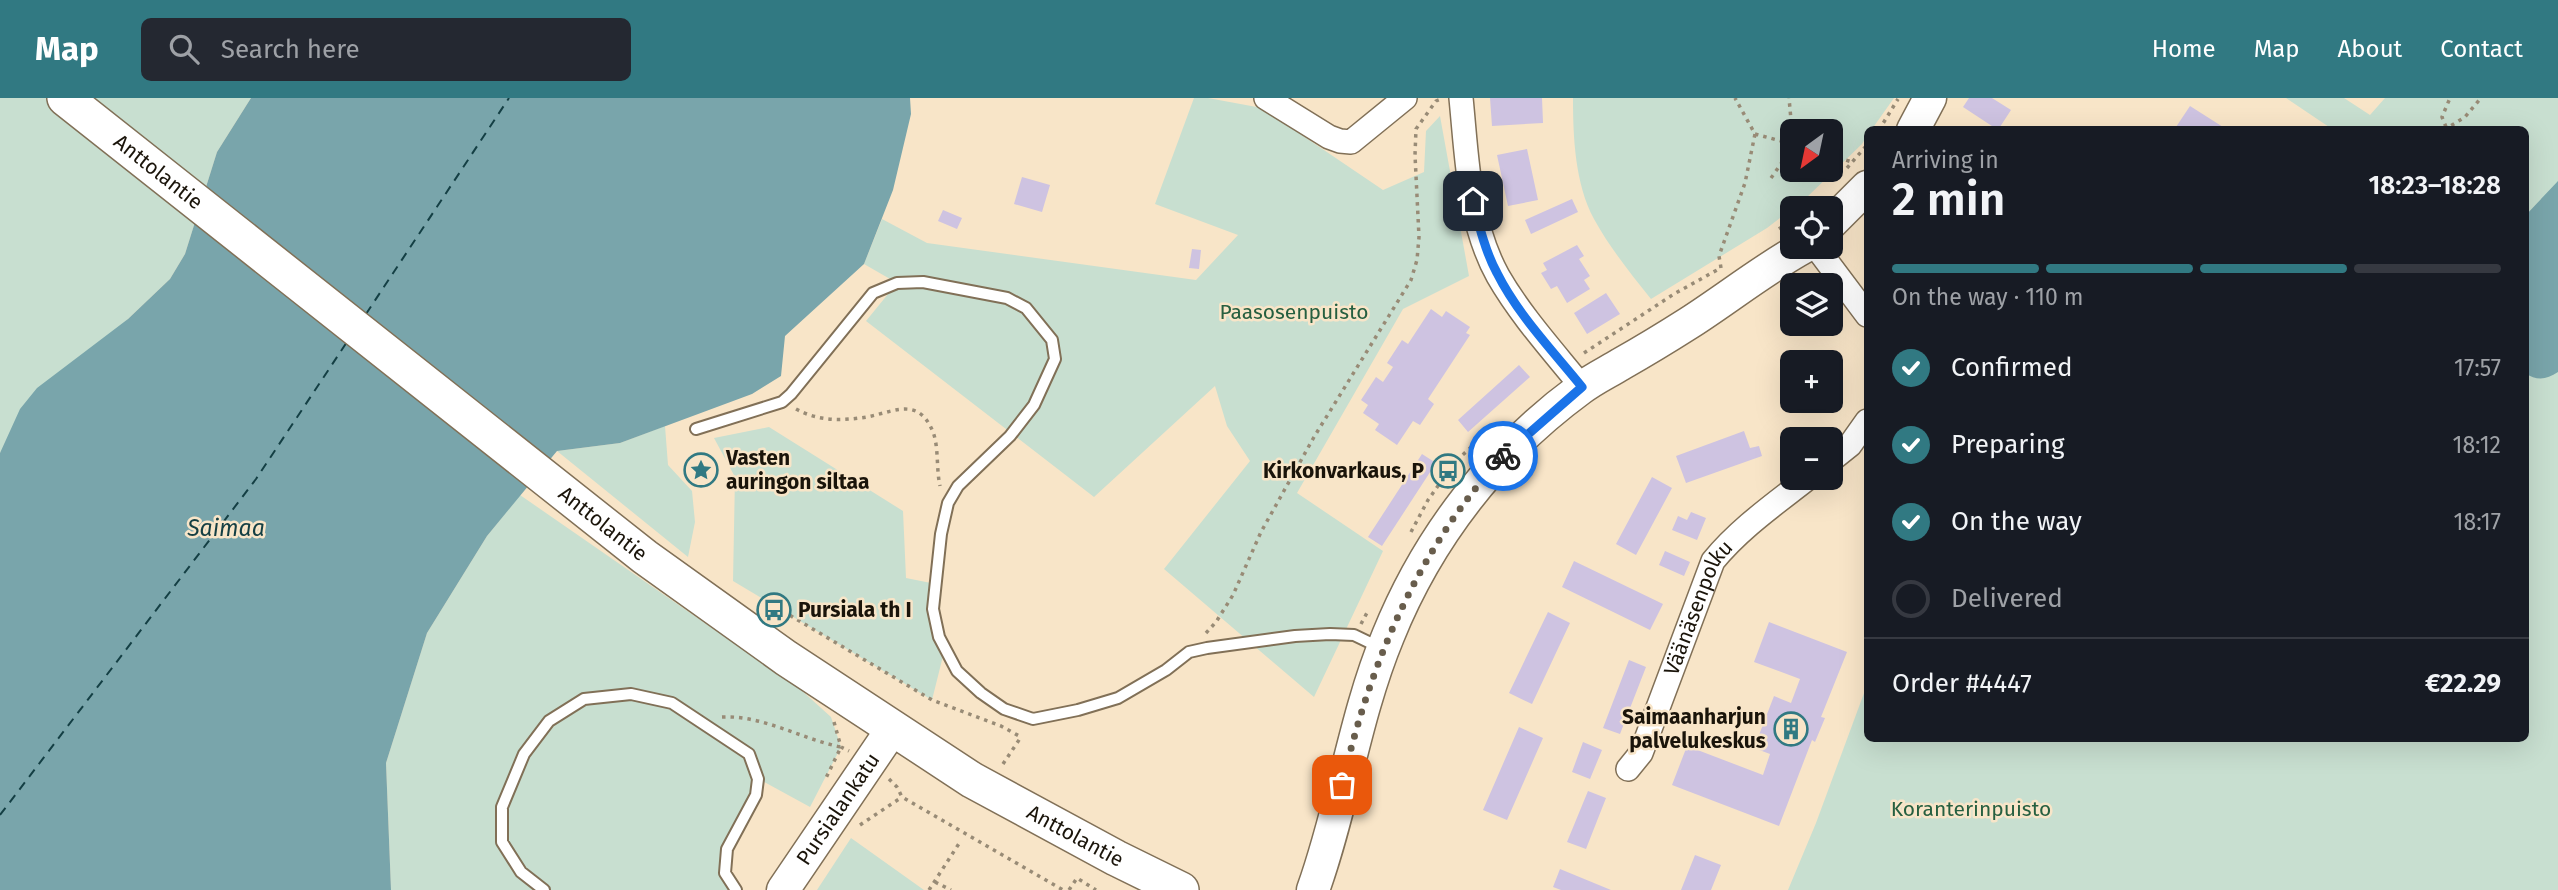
<!DOCTYPE html>
<meta charset="utf-8">
<style>
:root{--surface:#171b24;--page:#242831;--text:#f1f3f6;--muted:#9ea1a6;--line:#363941;--accent:#317982}
body{margin:0;font-family:"Fira Sans",sans-serif;background:var(--page);color:var(--text);height:100vh;display:flex;flex-direction:column;font-size:26px;white-space:nowrap}
*{box-sizing:border-box;margin:0}
p{font-size:23px;color:var(--muted)}
.icon{flex:none;width:38px;height:38px;fill:none;stroke:currentColor;stroke-width:2;stroke-linecap:round;stroke-linejoin:round}
.map{position:relative;flex:1;overflow:hidden}
.panel{position:absolute;left:1864px;top:28px;width:665px;height:616px;display:flex;flex-direction:column;background:var(--surface);border-radius:10px;box-shadow:0 7px 28px #0002}
.panel>*{flex:none}
.needle{width:46px;rotate:213deg}
.tools{position:absolute;left:1780px;top:21px;display:grid;gap:14px}
.tools a{display:grid;place-items:center;width:63px;height:63px;border-radius:10px;background:var(--surface);box-shadow:0 7px 28px #0002;font-size:35px}
.pin{position:absolute;display:grid;place-items:center;width:60px;height:60px;color:#fff;margin:-30px;border-radius:14px;box-shadow:0 4px 10px #0006}
.courier{position:absolute;display:grid;place-items:center;width:70px;height:70px;margin:-35px;border:5px solid #1a73e8;border-radius:50%;background:#fff;color:#222;box-shadow:0 2px 9px #0007}
.headline em{font-style:normal;font-weight:600}
.headline div{display:flex;flex-direction:column-reverse}
.headline{display:flex;align-items:center;justify-content:space-between;height:119px;padding:0 28px}
h1{font-size:46px;font-weight:600;line-height:52px}
.bar{display:grid;grid-template-columns:repeat(4,1fr);gap:10px 7px;align-content:center;height:84px;padding:0 28px}
.bar i{height:9px;border-radius:5px;background:var(--line)}
.bar .current{background:var(--accent)}
.bar p{grid-column:span 4}
.line{display:flex;align-items:center;gap:18px;padding:0 28px;border-top:2px solid var(--line)}
.line div{flex:1}
ol{padding:0 28px;list-style:none}
li{display:flex;align-items:center;gap:21px;height:77px}
li p{margin-inline-start:auto}
li .icon{padding:7px;border-radius:50%;background:var(--accent);color:#fff;stroke-width:4}
li:last-child{color:var(--muted)}
li i{width:38px;height:38px;border:4px solid var(--line);border-radius:50%}
header{display:flex;align-items:center;gap:42px;box-sizing:border-box;height:98px;padding:0 35px;background:var(--accent);color:#fff}
header strong{font-size:33px}
nav{display:flex;gap:38px;margin-inline-start:auto;font-size:24px}
.search{width:490px;height:63px;background:var(--page);display:flex;align-items:center;gap:18px;box-sizing:border-box;padding:0 24px;border-radius:10px;color:var(--muted);font-size:26px}
.map>svg:first-child{display:block}
.green{fill:#c8dfd0;fill-rule:evenodd}
.water{fill:#79a5ab}
.lines{fill:none;stroke-linecap:round;stroke-linejoin:round}
.ferry{stroke:#143f44;stroke-width:2;stroke-dasharray:9 7;stroke-linecap:butt}
.building{fill:#cec3e1}
.lane-casing{stroke:#817057;stroke-width:14}
.street-casing{stroke:#817057;stroke-width:26}
.secondary-casing{stroke:#817057;stroke-width:35}
.primary-casing{stroke:#817057;stroke-width:38}
.path{stroke:#988b76;stroke-width:3.5;stroke-dasharray:3.5 5;stroke-linecap:butt}
.lane{stroke:#fff;stroke-width:10}
.street{stroke:#fff;stroke-width:23}
.secondary{stroke:#fff;stroke-width:32}
.primary{stroke:#fff;stroke-width:35}
.done{stroke:#685d4c;stroke-width:7;stroke-dasharray:0 12.6}
.route{stroke:#1a73e8;stroke-width:9}
.labels{text-anchor:middle;stroke-width:5;stroke-linejoin:round;paint-order:stroke}
.street-label{font-size:21px;fill:#1a140a;stroke:#f8e5c8}
.park-label{font-size:21px;fill:#265f40;stroke:#f8e5c8}
.poi-label{font-size:21px;font-weight:bold;fill:#1a140a;stroke:#f8e5c8;text-anchor:start}
.water-label{font-size:23px;font-style:italic;fill:#143f44;stroke:#f8e5c8}
</style>
<header>
<strong>Map</strong>
<div class="search"><svg class="icon" aria-label="search" viewBox="0 0 24 24"><circle cx="10" cy="10" r="6"/><path d="M15 15l6 6"/></svg>Search here</div>
<nav><a>Home</a><a>Map</a><a>About</a><a>Contact</a></nav>
</header>
<div class="map">
<svg width="2558" height="792" viewBox="0 0 2558 792">
<rect width="100%" height="100%" fill="#f8e5c8"/>
<path class="green" d="M0,0H251L217,54L185,156L170,181L128,221L0,355Z
M1194,0H1208L1262,10L1383,92L1424,74L1426,33L1440,18L1469,178L1403,211L1297,395L1383,453L1314,599L1164,471L1250,363L1227,328L1215,288L1094,399L866,223L897,185L864,166L882,121L927,145L1196,182L1238,137L1155,106Z
M1573,0H1894L1872,31L1867,32V38L1862,46L1805,101L1767,130L1651,201C1631,176 1610,150 1594,121C1575,86 1573,39 1573,0ZM1792,33H1830V72H1792Z
M2286,0H2344L2370,17L2385,0H2558V792H1788L1816,725L1867,587V640H2525V32L2332,31Z
M665,328L668,367L692,393L695,424L688,459L557,353L620,345Z
M769,329L903,413L906,480L936,486L933,511L945,550L932,602L733,483L735,379L714,340Z
M520,397L800,591L831,619L841,649L810,709L759,681L727,751L725,775L736,792H391L386,665L427,535L487,438Z
M851,740L924,792H817Z"/>
<path class="water" d="M251,0H910L911,16L893,92L864,166L785,238L781,278L752,296L620,345L557,353L487,438L427,535L386,665L391,792H0V355L20,311L37,290L128,221L170,181L185,156L217,54Z
M2558,83V274C2546,282 2537,283 2525,275V118Z"/>
<g class="lines">
<path class="ferry" d="M366,216L509,0
M0,717L256,381L347,244"/>
</g>
<path class="building" d="M1490,0H1542L1543,25L1492,28Z
M1969,0H1992L2011,12L1998,32L1963,9Z
M2190,8L2223,29L2221,32H2174Z
M1527,51L1538,102L1508,108L1497,57Z
M1022,79L1050,87L1042,114L1014,106Z
M1572,101L1578,114L1531,136L1525,122Z
M943,112L962,120L957,131L938,123Z
M1577,147L1584,158L1579,161L1590,178L1584,182L1590,191L1567,205L1557,188L1551,191L1541,175L1547,172L1543,165Z
M1192,151L1201,152L1199,171L1189,170Z
M1606,195L1620,216L1587,236L1574,215Z
M1431,211L1442,219L1446,213L1470,229L1466,235L1470,237L1428,301L1434,306L1420,327L1413,323L1397,347L1375,332L1379,326L1363,315L1368,307L1361,302L1376,279L1383,284L1393,269L1387,265L1402,242L1408,246Z
M1519,267L1530,279L1468,334L1458,322Z
M1744,333L1750,350L1759,348L1762,358L1686,385L1676,358Z
M1422,356L1436,365L1382,448L1368,439Z
M1652,379L1672,390L1636,457L1616,446Z
M1691,414L1706,420L1697,442L1672,432L1678,418L1687,422Z
M1665,453L1690,464L1684,478L1659,467Z
M1574,463L1663,506L1650,532L1562,489Z
M1548,514L1570,525L1532,606L1509,595Z
M1769,524L1847,554L1821,619L1825,620L1815,644L1812,642L1779,728L1672,687L1687,648L1763,677L1770,656L1754,650L1774,598L1791,605L1800,581L1754,564Z
M1629,562L1646,569L1620,636L1603,630Z
M1519,629L1543,640L1507,722L1483,712Z
M1583,644L1602,652L1590,681L1572,674Z
M1588,693L1606,700L1586,751L1567,744Z
M1695,757L1721,767L1711,792H1681Z
M1560,771L1611,792H1561L1553,789Z"/>
<g class="lines">
<defs>
<path id="lane" d="M696,331L782,304L791,296L873,195L897,185L923,184L1007,200L1026,210L1052,242L1055,261L1034,307L1010,338L958,388L948,405L941,436L933,511L939,539L957,573L981,595L1004,611L1033,621L1078,612L1118,600L1166,572L1189,554L1207,550L1295,538L1330,536L1354,537L1381,550
M544,792L521,774L502,744V709L524,656L549,623L584,601L631,596L672,605L749,656L758,681L756,697L727,751L725,775L736,792"/>
<g id="street">
<path d="M1266,0L1329,39L1340,43L1351,44L1405,0"/>
<path d="M1461,0C1467,59 1468,124 1498,178C1521,218 1553,253 1582,289"/>
<path d="M1816,149L1867,217"/>
<path d="M1830,363L1850,347L1867,323"/>
<path id="s1" d="M1628,671L1641,655L1713,463C1740,430 1775,406 1808,380"/>
</g>
<g id="secondary">
<path d="M1913,32L1930,0"/>
<path d="M1830,126L1867,89"/>
<path id="s2" d="M783,792L893,630"/>
<path d="M1313,792C1343,709 1354,620 1388,538C1428,439 1494,354 1580,291C1593,281 1608,274 1621,266C1644,253 1667,239 1689,225C1728,200 1764,171 1804,149"/>
</g>
<g id="primary">
<path id="s3" d="M65,0L645,459L786,560L972,682L1116,760L1181,792"/>
</g>
</defs>
<use href="#lane" class="lane-casing"/>
<use href="#street" class="street-casing"/>
<use href="#secondary" class="secondary-casing"/>
<use href="#primary" class="primary-casing"/>
<path class="path" d="M2446,29L2442,19L2450,0
M1879,32L1898,1
M2444,32L2465,19L2481,0
M1755,36L1792,46
M1830,57L1852,64
M1847,70L1867,47
M1771,80L1783,63L1792,33L1789,0
M1806,110L1814,102
M1779,131L1792,121
M1721,170L1719,158L1745,85L1755,36L1735,0
M1584,255L1674,196L1717,172
M796,311C816,322 837,323 859,320C888,318 917,294 933,334C939,350 936,370 940,388
M1411,434L1428,402L1455,364L1494,328
M774,512L786,515L932,602L1001,628L1021,639
M1361,526L1369,511
M1206,535L1216,524L1233,497L1261,434L1314,339L1411,182L1417,162L1419,139L1415,57L1416,31L1436,3L1441,1
M722,619C763,617 801,641 841,649L825,682
M834,624L841,649L849,653
M1003,666L1021,639
M889,681L897,689L902,699L1063,792
M860,727L902,699
M935,784L951,792
M929,792L960,744
M1069,792L1077,780L1096,792"/>
<use href="#lane" class="lane"/>
<use href="#street" class="street"/>
<use href="#secondary" class="secondary"/>
<use href="#primary" class="primary"/>
</g>
<g class="lines">
<path class="done" d="M1342,687C1370,565 1418,451 1503,358"/>
<path class="route" d="M1473,103C1479,127 1485,153 1497,175C1518,217 1553,253 1582,289L1503,358"/>
</g>
<defs>
<symbol id="sight-ring" viewBox="-11 -11 22 22"><circle r="9.5" fill="#f8e5c8" stroke="#317982" stroke-width="1.5"/><path d="M0-6L1.8-2.2L6-1.7L2.9 1.2L3.7 5.4L0 3.3L-3.7 5.4L-2.9 1.2L-6-1.7L-1.8-2.2Z" fill="#317982"/></symbol>
<symbol id="bus-ring" viewBox="-11 -11 22 22"><circle r="9.5" fill="#f8e5c8" stroke="#317982" stroke-width="1.5"/><path d="M-5-6H5V4H4V6H2V4H-2V6H-4V4H-5ZM-3.5-4V0h7V-4ZM-3.5 1.2v1.5H-2V1.2ZM2 1.2v1.5H3.5V1.2Z" fill="#317982"/></symbol>
<symbol id="building-ring" viewBox="-11 -11 22 22"><circle r="9.5" fill="#f8e5c8" stroke="#317982" stroke-width="1.5"/><path d="M-4-6H4V6H1V3H-1V6H-4ZM-2.5-4.3h1.7v1.8h-1.7ZM.8-4.3h1.7v1.8H.8ZM-2.5-1h1.7V.8h-1.7ZM.8-1h1.7V.8H.8Z" fill="#317982"/></symbol>
</defs>
<g fill-rule="evenodd">
<use href="#sight-ring" x="682" y="353" width="38" height="38"/>
<use href="#bus-ring" x="1429" y="354" width="38" height="38"/>
<use href="#bus-ring" x="755" y="493" width="38" height="38"/>
<use href="#building-ring" x="1772" y="612" width="38" height="38"/>
</g>
<g class="labels">
<g class="street-label">
<text dy="7" stroke="none"><textPath href="#s3" startOffset="119">Anttolantie</textPath></text>
<text dy="7" stroke="none"><textPath href="#s3" startOffset="686">Anttolantie</textPath></text>
<text dy="7" stroke="none"><textPath href="#s1" startOffset="177">Väänäsenpolku</textPath></text>
<text dy="7" stroke="none"><textPath href="#s2" startOffset="98">Pursialankatu</textPath></text>
<text dy="7" stroke="none"><textPath href="#s3" startOffset="1253">Anttolantie</textPath></text>
</g>
<g class="park-label">
<text x="1294" y="221">Paasosenpuisto</text>
<text x="1971" y="718">Koranterinpuisto</text>
</g>
<g class="poi-label">
<text x="726" y="367">Vasten<tspan x="726" dy="24">auringon siltaa</tspan></text>
<text x="1424" y="380" text-anchor="end">Kirkonvarkaus, P</text>
<text x="798" y="519">Pursiala th I</text>
<text x="1766" y="626" text-anchor="end">Saimaanharjun<tspan x="1766" dy="24">palvelukeskus</tspan></text>
</g>
<g class="water-label">
<text x="226" y="438">Saimaa</text>
</g>
</g>
</svg>
<div class="tools">
<a><svg class="needle" viewBox="-14 -14 28 28"><path d="M0-13l5 13h-10z" fill="#e53935"/><path d="M0 13l5-13h-10z" fill="#9ea1a6"/></svg></a>
<a><svg class="icon" aria-label="locate" viewBox="0 0 24 24"><circle cx="12" cy="12" r="6"/><path d="M12 2v4M12 18v4M2 12h4M18 12h4"/></svg></a>
<a><svg class="icon" aria-label="layers" viewBox="0 0 24 24"><path d="M12 4l9 5-9 5-9-5zM3 14l9 5 9-5"/></svg></a>
<a>+</a>
<a>−</a>
</div>
<div class="pin" style="left:1342px;top:687px;background:#ea580c"><svg class="icon" aria-label="bag" viewBox="0 0 24 24"><path d="M5 8h14l-1 12H6zM9 8a3 3 0 0 1 6 0"/></svg></div>
<div class="pin" style="left:1473px;top:103px;background:#1f2937"><svg class="icon" aria-label="home" viewBox="0 0 24 24"><path d="M3 11l9-7 9 7M6 9v11h12V9"/></svg></div>
<div class="courier" style="left:1503px;top:358px"><svg class="icon" aria-label="bike" viewBox="0 0 24 24"><circle cx="6" cy="16" r="4"/><circle cx="18" cy="16" r="4"/><path d="M6 16l4-8h5l3 8M10 8l3 8H6M13 5h3"/></svg></div>
<section class="panel">
<div class="headline"><div><h1>2 min</h1><p>Arriving in</p></div><em>18:23–18:28</em></div>
<div class="bar"><i class="current"></i><i class="current"></i><i class="current"></i><i></i><p>On the way · 110 m</p></div>
<ol>
<li><svg class="icon" aria-label="check" viewBox="0 0 24 24"><path d="M5 12l5 5 9-10"/></svg>Confirmed<p>17:57</p></li>
<li><svg class="icon" aria-label="check" viewBox="0 0 24 24"><path d="M5 12l5 5 9-10"/></svg>Preparing<p>18:12</p></li>
<li><svg class="icon" aria-label="check" viewBox="0 0 24 24"><path d="M5 12l5 5 9-10"/></svg>On the way<p>18:17</p></li>
<li><i></i>Delivered</li>
</ol>
<div class="line" style="height:91px"><div>Order #4447</div><b>€22.29</b></div>
</section>
</div>
